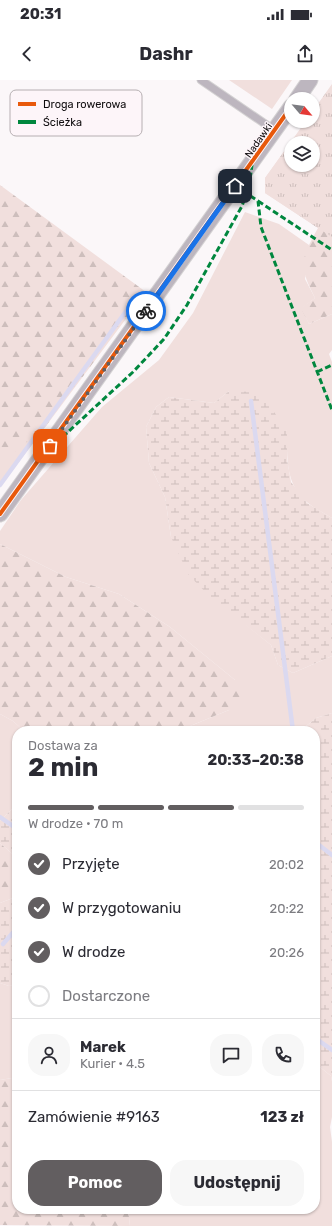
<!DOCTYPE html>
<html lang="pl">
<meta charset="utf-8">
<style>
:root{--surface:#fff;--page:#f7f7f7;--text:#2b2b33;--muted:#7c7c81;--line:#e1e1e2;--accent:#625e60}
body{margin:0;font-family:Rubik,sans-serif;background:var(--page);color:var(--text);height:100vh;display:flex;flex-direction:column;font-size:15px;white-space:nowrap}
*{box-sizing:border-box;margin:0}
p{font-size:13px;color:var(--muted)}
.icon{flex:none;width:22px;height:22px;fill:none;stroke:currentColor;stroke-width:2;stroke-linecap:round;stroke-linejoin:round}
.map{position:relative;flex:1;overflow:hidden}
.sheet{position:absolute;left:12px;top:646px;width:308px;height:488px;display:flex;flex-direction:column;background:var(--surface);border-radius:16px;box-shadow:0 1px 3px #0004}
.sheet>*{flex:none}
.needle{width:26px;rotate:119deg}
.fabs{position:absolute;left:284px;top:12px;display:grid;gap:8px}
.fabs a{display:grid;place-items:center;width:36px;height:36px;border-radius:50%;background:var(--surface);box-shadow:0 1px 3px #0004;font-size:20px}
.pin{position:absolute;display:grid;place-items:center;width:34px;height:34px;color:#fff;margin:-17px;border-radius:8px;box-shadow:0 2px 6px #0006}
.courier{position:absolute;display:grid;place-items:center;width:40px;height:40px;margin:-20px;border:3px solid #1a73e8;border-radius:50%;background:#fff;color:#222;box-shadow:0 1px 5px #0007}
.summary em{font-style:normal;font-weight:700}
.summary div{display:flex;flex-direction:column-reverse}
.summary{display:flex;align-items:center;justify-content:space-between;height:68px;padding:0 16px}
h1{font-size:26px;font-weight:700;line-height:30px}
.bar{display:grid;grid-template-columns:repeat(4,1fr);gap:6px 4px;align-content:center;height:48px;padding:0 16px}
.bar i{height:5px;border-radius:3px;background:var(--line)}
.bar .selected{background:var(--accent)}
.bar p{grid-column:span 4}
.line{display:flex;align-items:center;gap:10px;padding:0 16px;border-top:1px solid var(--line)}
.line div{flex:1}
.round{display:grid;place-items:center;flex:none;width:42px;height:42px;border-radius:16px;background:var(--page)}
ol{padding:0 16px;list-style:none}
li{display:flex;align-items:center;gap:12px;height:44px}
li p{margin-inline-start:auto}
li .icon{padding:4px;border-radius:50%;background:var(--accent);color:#fff;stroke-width:4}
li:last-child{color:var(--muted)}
li i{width:22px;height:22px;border:2px solid var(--line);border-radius:50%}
.button{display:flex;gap:8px;margin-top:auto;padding:8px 16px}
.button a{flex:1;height:46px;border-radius:16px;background:var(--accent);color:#fff;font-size:16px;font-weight:700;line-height:46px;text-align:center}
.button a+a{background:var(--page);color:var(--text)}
.status{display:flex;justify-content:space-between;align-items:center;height:28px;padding:0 20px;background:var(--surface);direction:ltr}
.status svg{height:11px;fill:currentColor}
header{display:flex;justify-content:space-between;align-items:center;height:52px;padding:0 16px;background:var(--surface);font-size:18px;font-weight:700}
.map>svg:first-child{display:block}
.grass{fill:#f1dfdd}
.forest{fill:url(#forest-firs);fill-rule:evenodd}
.wetland{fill:url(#wetland-marsh)}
.park{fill:url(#park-tufts);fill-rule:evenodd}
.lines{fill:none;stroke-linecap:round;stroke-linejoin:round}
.stream{stroke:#dbd9f0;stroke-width:4.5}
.service-casing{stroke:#d4d2d3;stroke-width:9}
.minor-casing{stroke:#d4d2d3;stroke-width:17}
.service{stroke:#bdb6bf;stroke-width:7}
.minor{stroke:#bdb6bf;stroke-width:15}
.quiet{stroke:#00873e;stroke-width:3;stroke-dasharray:6 3;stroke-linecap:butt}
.cycleway-casing{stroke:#fdf5f9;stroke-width:6}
.cycleway{stroke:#e8590c;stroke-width:4}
.done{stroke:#625e60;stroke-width:4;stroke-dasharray:0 7.2}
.route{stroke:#1a73e8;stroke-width:5}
.labels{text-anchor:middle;stroke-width:3;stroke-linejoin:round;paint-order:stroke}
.street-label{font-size:10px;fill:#0f0c0e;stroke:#fdf5f9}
.key{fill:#fdf5f9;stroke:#b6afb2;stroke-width:1}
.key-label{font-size:11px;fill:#0f0c0e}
</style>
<div class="status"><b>20:31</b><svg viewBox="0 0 49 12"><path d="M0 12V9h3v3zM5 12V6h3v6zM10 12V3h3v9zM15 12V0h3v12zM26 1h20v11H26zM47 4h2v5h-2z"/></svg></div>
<header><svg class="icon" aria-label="back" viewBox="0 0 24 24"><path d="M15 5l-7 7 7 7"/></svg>Dashr<svg class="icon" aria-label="share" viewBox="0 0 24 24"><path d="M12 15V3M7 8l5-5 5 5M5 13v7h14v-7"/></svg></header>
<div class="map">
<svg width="332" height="1146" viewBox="0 0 332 1146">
<defs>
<pattern id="forest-firs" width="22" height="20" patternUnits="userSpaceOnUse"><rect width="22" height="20" fill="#f1dfdd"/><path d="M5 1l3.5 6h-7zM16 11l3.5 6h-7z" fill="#cdbebc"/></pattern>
<pattern id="wetland-marsh" width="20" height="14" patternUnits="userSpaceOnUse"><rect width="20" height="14" fill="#f1dfdd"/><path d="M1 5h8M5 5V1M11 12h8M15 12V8" fill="none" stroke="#cdbebc"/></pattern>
<pattern id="park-tufts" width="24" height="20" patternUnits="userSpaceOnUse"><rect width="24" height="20" fill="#f1dfdd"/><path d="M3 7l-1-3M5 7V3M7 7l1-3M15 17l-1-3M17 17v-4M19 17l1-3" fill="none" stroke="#cdbebc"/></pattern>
</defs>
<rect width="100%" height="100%" fill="#fbf7f9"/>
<path class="grass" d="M229,0H292L272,29Z
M245,132L279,144L309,165L305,199L315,218L302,228L309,244L332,234V270L329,274L332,282V438C324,433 315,429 308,423C285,405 287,377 287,351L229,311L214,323L169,317L156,327L146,347L149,383L165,417L171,457L245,544L271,565L278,585L293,593L332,576V633L316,638L300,651H178L229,630L235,600L170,547L119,514L66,497L0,464V451L21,420L102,327L159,280L193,233Z
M46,346L0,407V360Z
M0,634L13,641L24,651H17V724L0,741Z
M0,903L9,906L17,905V989L12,998L0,1000Z
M315,983L331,996L332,1001V1037L330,1047L332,1062V1146H130L128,1129H315Z"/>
<path class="forest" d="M332,4V234L309,244L301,228L315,218C298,185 301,179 318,148L265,113V98L306,41H313V31ZM291,63H313V85H291Z
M0,105L146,212L46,346L0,384Z
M0,464L66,497L119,514L170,547L235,600L241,618L229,630L178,651H24L13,641L0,634Z
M0,763L17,778V813L13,818L0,823Z
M17,989V1129H128L130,1146L0,1145V1000L12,998Z"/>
<path class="wetland" d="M229,311L256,312L268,323L287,351V379L291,402L307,423L332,438V576L293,593L278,585L271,565L213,520L188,494L171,457L165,417L149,383L146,347L156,327L169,317L214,323Z
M332,633V1001L331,996L315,983V651H300L316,638Z
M17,724V778L0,763V741Z
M17,813V905L9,906L0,903V823L13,818Z"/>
<path class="park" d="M332,5V157L265,113V98L306,41H313V31ZM291,63H313V85H291Z"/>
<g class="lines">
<path class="stream" d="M251,321L293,651
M0,405L132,223
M0,737L17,749
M315,762L332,775
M3,864L17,848
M315,958L332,970"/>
<defs>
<path id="service" d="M201,0L274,50"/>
<path id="minor" d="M297,19L310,0
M0,434L291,27"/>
</defs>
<use href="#service" class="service-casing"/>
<use href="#minor" class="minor-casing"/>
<use href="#service" class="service"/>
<use href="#minor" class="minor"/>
<path class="quiet" d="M235,106L258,121L261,147L332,330
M258,121L332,170
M317,292L332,285
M56,363L133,292L164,259L187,225L242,126L249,106L252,85"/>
<defs>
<path id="cycleway" d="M0,434L291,27"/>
</defs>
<use href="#cycleway" class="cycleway-casing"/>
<use href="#cycleway" class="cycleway"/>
</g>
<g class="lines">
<path class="done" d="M50,366L146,231"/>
<path class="route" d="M146,231L235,106"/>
</g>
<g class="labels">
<g class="street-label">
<text transform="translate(258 60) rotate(-55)" y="4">Nadawki</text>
</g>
</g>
<rect x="10" y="10" width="132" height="46" rx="6" class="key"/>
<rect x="18" y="22" width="18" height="4" fill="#e8590c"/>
<rect x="18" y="40" width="18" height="4" fill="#00873e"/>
<g class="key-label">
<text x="43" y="28">Droga rowerowa</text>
<text x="43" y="46">Ścieżka</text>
</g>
</svg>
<div class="fabs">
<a><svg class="needle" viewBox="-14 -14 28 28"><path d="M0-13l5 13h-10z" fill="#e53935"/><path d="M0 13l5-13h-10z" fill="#7c7c81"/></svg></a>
<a><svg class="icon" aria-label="layers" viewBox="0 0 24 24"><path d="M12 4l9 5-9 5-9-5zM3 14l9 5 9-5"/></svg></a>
</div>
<div class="pin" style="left:50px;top:366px;background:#ea580c"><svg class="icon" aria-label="bag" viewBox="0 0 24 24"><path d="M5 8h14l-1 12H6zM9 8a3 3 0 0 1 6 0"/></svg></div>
<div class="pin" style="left:235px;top:106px;background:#1f2937"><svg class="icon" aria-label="home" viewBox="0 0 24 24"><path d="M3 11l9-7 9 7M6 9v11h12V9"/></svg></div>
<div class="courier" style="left:146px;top:231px"><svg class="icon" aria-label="bike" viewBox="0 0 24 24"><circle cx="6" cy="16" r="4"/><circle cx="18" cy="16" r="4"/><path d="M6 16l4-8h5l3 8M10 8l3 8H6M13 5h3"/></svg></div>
<section class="sheet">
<div class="summary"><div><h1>2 min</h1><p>Dostawa za</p></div><em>20:33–20:38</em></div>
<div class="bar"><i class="selected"></i><i class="selected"></i><i class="selected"></i><i></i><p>W drodze · 70 m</p></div>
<ol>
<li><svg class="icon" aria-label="check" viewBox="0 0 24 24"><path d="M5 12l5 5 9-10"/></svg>Przyjęte<p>20:02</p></li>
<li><svg class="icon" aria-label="check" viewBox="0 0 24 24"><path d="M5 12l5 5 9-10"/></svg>W przygotowaniu<p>20:22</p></li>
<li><svg class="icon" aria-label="check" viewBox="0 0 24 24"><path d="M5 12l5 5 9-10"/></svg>W drodze<p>20:26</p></li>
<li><i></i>Dostarczone</li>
</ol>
<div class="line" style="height:72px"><a class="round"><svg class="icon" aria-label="person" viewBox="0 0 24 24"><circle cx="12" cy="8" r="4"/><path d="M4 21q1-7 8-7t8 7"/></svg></a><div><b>Marek</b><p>Kurier · 4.5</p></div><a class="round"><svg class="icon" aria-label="chat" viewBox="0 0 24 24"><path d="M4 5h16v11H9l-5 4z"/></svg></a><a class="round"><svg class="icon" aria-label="phone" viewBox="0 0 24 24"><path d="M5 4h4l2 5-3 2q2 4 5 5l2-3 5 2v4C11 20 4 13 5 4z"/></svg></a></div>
<div class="line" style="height:52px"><div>Zamówienie #9163</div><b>123 zł</b></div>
<div class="button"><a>Pomoc</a><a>Udostępnij</a></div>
</section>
</div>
